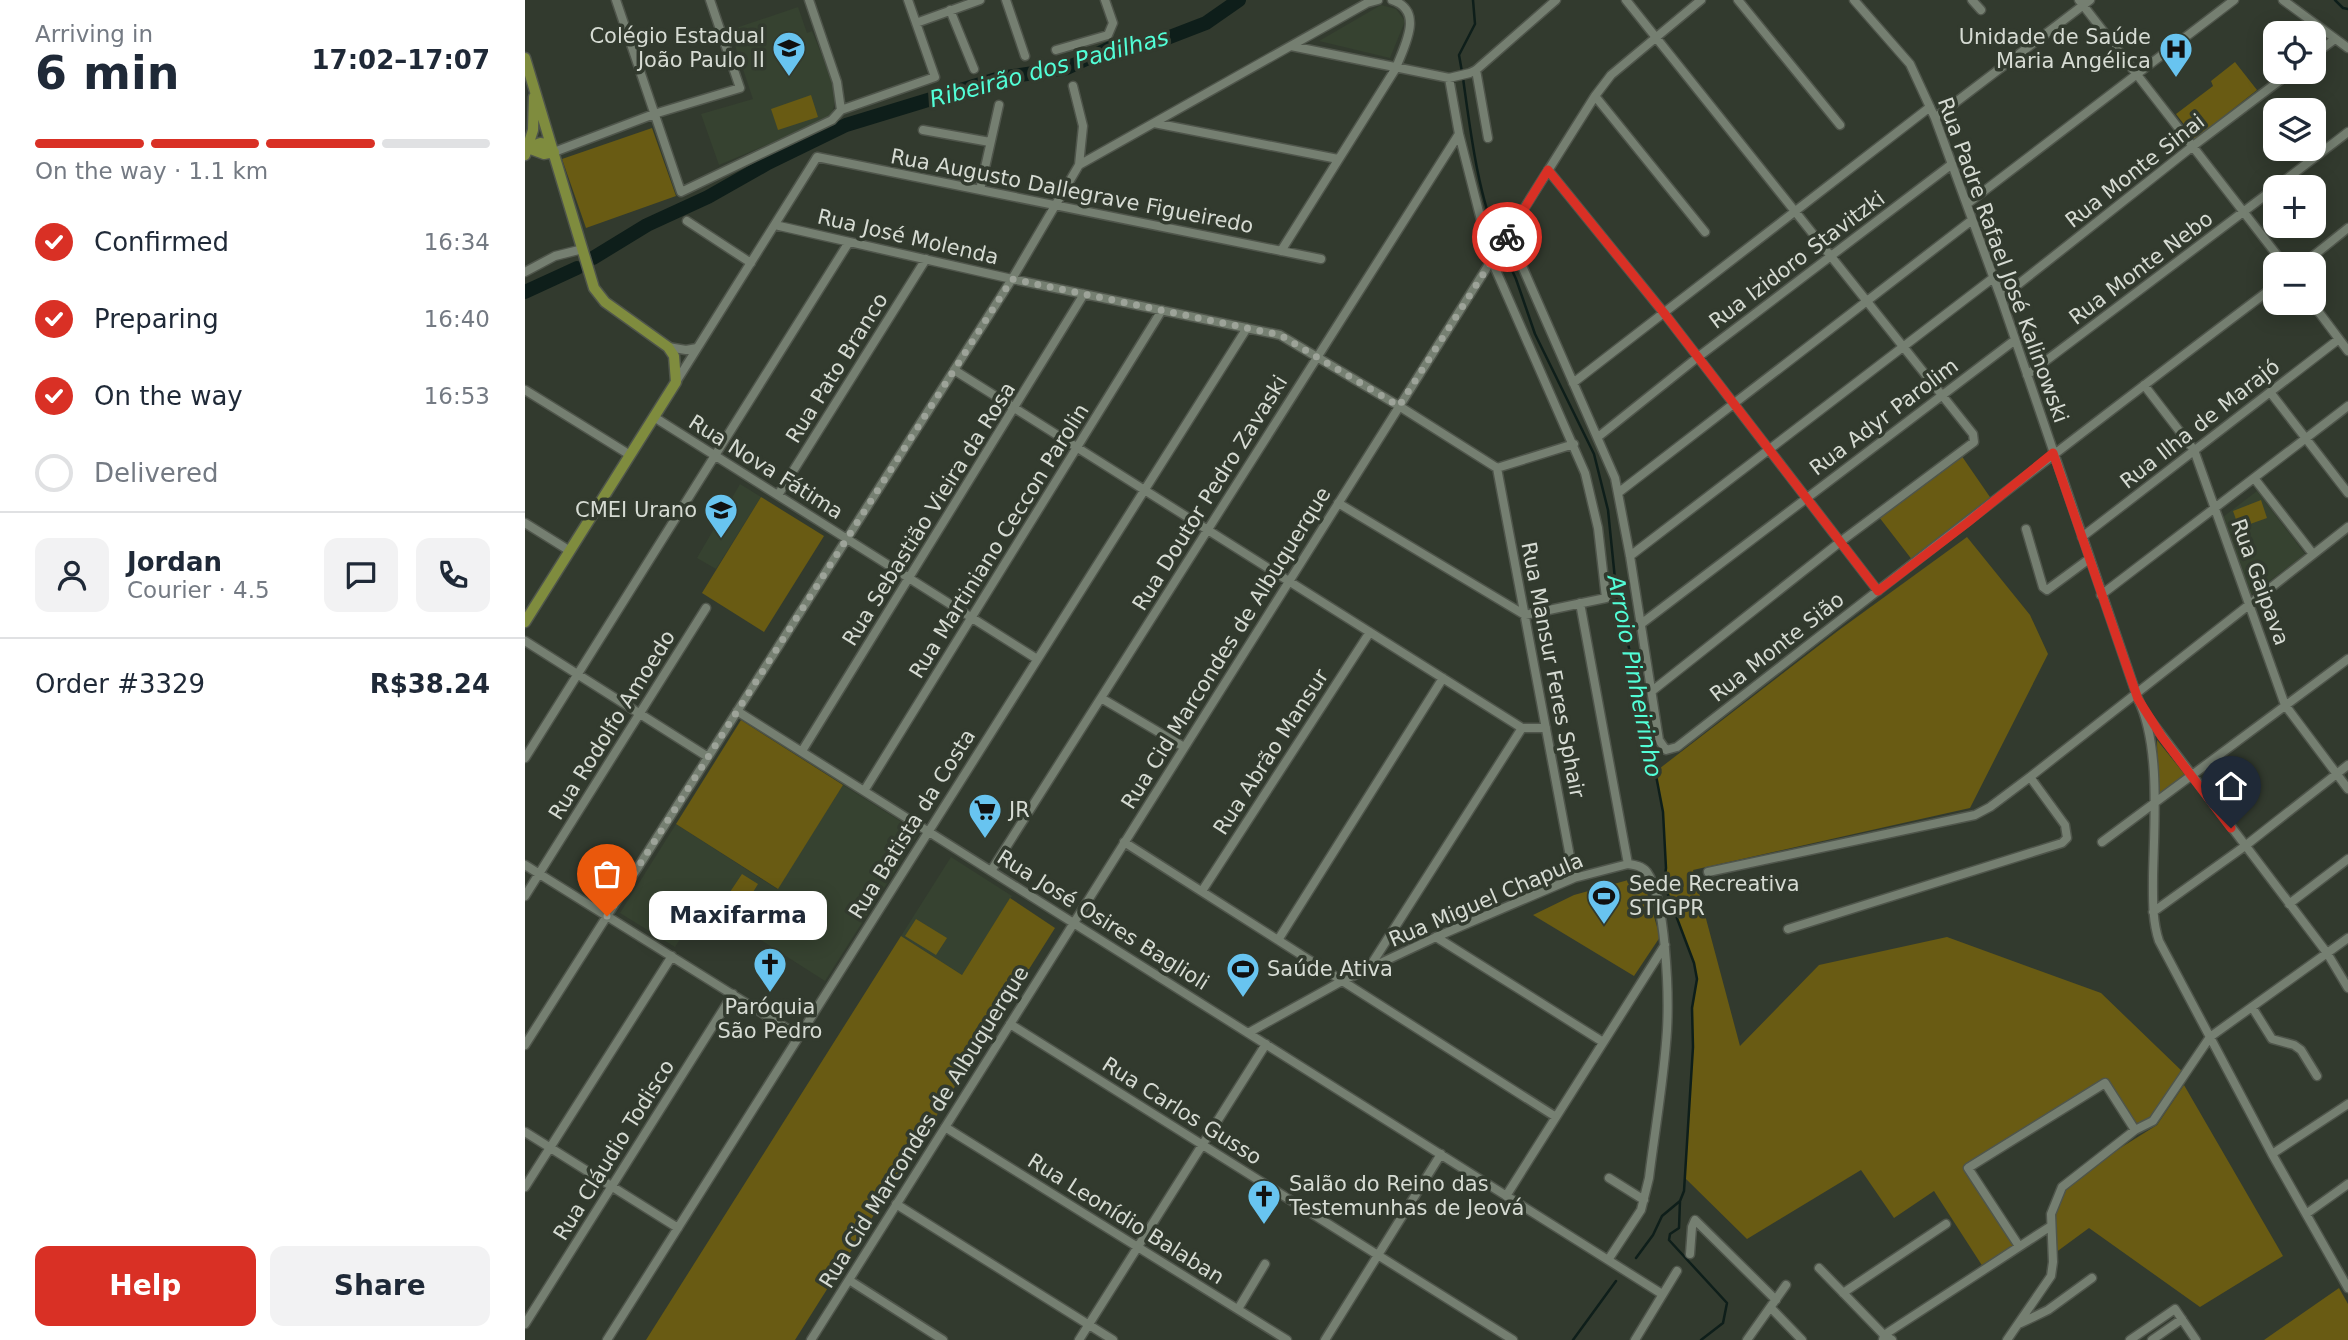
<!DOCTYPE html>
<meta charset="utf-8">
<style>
:root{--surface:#fff;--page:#f2f2f3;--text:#1f2937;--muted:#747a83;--line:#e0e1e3;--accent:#d93025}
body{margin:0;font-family:"DejaVu Sans",sans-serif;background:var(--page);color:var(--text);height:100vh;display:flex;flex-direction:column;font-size:26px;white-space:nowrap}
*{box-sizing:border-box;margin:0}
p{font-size:23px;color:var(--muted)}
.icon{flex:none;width:38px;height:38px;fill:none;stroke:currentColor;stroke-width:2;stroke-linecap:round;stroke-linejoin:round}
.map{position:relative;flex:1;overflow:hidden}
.panel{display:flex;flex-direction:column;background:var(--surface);width:525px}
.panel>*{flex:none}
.buttons{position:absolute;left:1738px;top:21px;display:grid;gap:14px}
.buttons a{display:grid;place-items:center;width:63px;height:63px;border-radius:14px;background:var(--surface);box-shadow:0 4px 18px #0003;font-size:35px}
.pin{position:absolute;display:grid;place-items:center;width:60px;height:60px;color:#fff;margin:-72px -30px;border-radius:50% 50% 50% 0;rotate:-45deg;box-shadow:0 0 7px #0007}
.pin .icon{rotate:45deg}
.courier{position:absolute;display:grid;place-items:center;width:70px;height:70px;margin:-35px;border:5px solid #d93025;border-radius:50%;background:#fff;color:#222;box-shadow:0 2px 9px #0007}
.bubble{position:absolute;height:49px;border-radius:14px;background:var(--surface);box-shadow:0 4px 18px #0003;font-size:23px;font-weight:800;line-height:49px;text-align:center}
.overview em{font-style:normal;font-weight:800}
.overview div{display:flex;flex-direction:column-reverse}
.overview{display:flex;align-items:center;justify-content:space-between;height:119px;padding:0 35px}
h1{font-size:46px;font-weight:800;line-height:52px}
.bar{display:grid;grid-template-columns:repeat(4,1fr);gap:10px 7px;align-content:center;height:84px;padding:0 35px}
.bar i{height:9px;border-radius:5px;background:var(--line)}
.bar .selected{background:var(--accent)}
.bar p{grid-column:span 4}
.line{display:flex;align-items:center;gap:18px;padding:0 35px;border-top:2px solid var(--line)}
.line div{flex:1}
.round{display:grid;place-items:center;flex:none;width:74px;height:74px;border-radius:14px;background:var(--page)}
ol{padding:0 35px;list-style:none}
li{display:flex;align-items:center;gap:21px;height:77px}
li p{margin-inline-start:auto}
li .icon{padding:7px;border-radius:50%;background:var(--accent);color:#fff;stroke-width:4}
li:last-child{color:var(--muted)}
li i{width:38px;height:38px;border:4px solid var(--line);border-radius:50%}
.action{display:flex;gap:14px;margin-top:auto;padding:14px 35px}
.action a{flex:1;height:80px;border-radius:14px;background:var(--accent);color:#fff;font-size:28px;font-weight:800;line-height:80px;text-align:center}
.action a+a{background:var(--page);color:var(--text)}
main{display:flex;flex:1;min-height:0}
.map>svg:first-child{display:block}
.built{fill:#364230}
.green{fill:#695b13}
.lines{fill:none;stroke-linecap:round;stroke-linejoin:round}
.stream{stroke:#0e1e1a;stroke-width:2.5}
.river{stroke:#0e1e1a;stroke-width:14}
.minor-casing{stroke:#4f554b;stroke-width:11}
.major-casing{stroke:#4f554b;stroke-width:13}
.minor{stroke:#757f71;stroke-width:8}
.major{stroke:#7f8c3e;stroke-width:10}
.done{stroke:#9da399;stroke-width:7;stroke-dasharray:0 12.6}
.route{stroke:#d93025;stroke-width:9}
.labels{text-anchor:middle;stroke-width:7;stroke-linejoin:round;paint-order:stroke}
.poi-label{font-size:21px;fill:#d6dbd3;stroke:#323a2e;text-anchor:start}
.street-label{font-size:21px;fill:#d6dbd3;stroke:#323a2e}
.water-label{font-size:23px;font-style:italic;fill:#52fed7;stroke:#323a2e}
</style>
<main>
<section class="panel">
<div class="overview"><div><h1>6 min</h1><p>Arriving in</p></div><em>17:02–17:07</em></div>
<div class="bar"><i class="selected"></i><i class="selected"></i><i class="selected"></i><i></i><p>On the way · 1.1 km</p></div>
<ol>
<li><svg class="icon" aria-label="check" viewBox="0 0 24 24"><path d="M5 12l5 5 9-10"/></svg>Confirmed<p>16:34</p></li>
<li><svg class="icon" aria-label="check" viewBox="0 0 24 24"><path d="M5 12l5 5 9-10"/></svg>Preparing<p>16:40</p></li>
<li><svg class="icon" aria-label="check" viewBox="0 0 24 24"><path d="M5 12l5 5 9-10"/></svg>On the way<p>16:53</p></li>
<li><i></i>Delivered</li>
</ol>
<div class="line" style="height:126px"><a class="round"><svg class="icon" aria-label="person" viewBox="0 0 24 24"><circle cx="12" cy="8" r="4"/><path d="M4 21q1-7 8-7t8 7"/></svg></a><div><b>Jordan</b><p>Courier · 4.5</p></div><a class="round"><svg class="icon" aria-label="chat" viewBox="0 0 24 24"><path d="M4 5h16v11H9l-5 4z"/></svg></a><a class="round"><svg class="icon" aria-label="phone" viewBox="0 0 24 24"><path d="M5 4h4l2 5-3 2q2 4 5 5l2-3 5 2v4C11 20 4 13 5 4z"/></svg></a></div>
<div class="line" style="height:91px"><div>Order #3329</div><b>R$38.24</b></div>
<div class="action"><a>Help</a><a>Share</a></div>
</section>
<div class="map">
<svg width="1823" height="1340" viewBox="0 0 1823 1340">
<rect width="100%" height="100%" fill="#323a2e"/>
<path class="built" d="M856,5L871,9L880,21L865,58L794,41Z
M273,7L282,33L287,31L312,93L306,118L194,165L176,114L228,99L205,30Z
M215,484L236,497L191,569L172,558Z
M1732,491L1780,554L1726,595L1698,517Z
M318,785L394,833L300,981L178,903L150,947L95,913L151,824L252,889Z
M426,857L487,896L437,975L376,936Z"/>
<path class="green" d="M1710,62L1732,90L1670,139L1651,114L1688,86L1686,81Z
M286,95L293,117L253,130L246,109Z
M127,128L151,196L61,228L37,159Z
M1436,455L1467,500L1388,561L1354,517Z
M236,497L299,536L239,632L177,593Z
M1736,500L1742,518L1714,528L1708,511Z
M1442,537L1505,615L1523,654L1445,808L1168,870L1215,1046L1294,965L1422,937L1576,993L1660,1074L1638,1107L1610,1130L1581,1084L1440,1171L1489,1246L1458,1267L1409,1191L1369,1218L1336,1170L1222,1239L1160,1178L1168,1047L1167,1008L1172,979L1169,963L1139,884L1141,868L1138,812L1130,772L1314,630Z
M216,720L318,785L253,889L151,824Z
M1632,740L1661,776L1633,798Z
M217,874L233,884L214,915L197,904Z
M1114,877L1118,879L1135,937L1109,976L1008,915L1049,895Z
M485,898L530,928L270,1340H121L376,936L437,975Z
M391,919L422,938L411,955L380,936Z
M1659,1085L1758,1256L1675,1307L1564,1228L1530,1253L1529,1222L1533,1195L1584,1155L1632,1125Z
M1814,1288L1823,1304V1340H1739Z"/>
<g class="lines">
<path class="stream" d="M1810,0L1818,8L1823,9
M937,72L934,55L950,24L948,0
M938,78C945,128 953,197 974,242
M977,248L991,279L1010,334L1069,454L1083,510L1092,599L1116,697L1138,812L1141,868L1139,884L1169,963L1172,979L1167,1008L1168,1047L1159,1191L1155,1201L1154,1228L1145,1234L1144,1240L1202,1303L1198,1323L1176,1340
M1111,1258L1128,1235L1137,1216L1155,1201
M1048,1340L1091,1281"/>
<path class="river" d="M68,258L122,225L183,197L243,163L321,125L475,78L542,68L587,47L624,45L681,23L714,0
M0,292L52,268"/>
<defs>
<path id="minor" d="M91,0L156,192L307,120L316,110L410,77L383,0
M284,0L312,82L316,110
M481,0L500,56
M1101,0L1448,434L1449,442L1315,542L1127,691
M1213,0L1315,125
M1329,0L1385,64L1410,118L1476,298L1613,699C1636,746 1629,824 1628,876C1628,898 1627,920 1634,941L1747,1154L1823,1288
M1447,0L1456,10
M1554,0L1759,264
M1758,0L1823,48
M425,10L449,69
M391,23L455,0
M766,46L924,78L945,73L951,70L1031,0
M531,50L583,35L588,23L580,0
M1788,55L1810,39
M951,70L963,138
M1070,96L1180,232
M1410,118L1565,0
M629,123L813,159
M398,130L465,142
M29,152L129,114L215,88L185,0
M554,165L842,3L853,0
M1023,170L1139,313L1353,591
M1751,187L1823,132
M455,190L474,105
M1442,204L1709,0
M162,221L226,263
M250,225L487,279L755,335L874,406L972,468L1049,444
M983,234L1090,478L1105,556L1134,740L1141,750L1152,747C1351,592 1549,437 1750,286
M756,251L871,68C879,46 900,11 867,0
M1778,264L1823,228
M0,272L30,256L58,249
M1476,298L1668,146L1766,72
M1787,303L1823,351
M143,347L161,350L172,348
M429,370L997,728H1021
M1502,375L1750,188
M151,382L292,157L796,259
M1048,383L1405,107
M1619,385L1669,450L1760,705L1823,789
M0,390L105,455
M1745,392L1823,493
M129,417L512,659
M1073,437L1173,357L1427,164
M972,468L1049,878
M1729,478L1788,554
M1093,493L1447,220
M253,495L401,259
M813,503L1000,615L1081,598L1073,528L1060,473L966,259L934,134L924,78
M0,523L45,551
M1501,529L1518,587L1522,590L1564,559
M1557,537L1814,339
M1105,556L1468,278
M1576,595L1823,406
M1055,603L1103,864
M1116,624L1490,340
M0,641L183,757
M576,698L659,747
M212,711L1137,1294
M1623,717L1802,953L1823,988
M277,751L559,294
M0,758L324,242
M339,791L637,310
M599,842L1031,1117
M1577,842L1823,659
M0,865L274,1036
M466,871L934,134
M1183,872L1450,815L1465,807L1505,777L1823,527
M677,891L845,632
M0,896L181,608
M1764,904L1823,859
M1628,912L1720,846L1823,765
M1263,929L1537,843L1542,838L1540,825L1505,777
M911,937L1078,1042
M753,940L918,678
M844,968L997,728
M1727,1007L1747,1039L1769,1045L1776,1050L1792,1076
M485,1024L988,1340
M723,1033L817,981L911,937L1049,878L1103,864C1110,865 1117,866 1122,872C1141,899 1144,995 1142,1030C1139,1079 1130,1129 1124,1178L1116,1210L1083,1260
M0,1045L487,279L554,165L558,126L548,86
M420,1127L762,1340
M0,1132L153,1228
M1747,1154L1823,1104
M1084,1178L1119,1200
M0,1187L147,956
M981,1196L1140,945
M371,1204L588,1340
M1781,1214L1823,1184
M1494,1246L1443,1168L1580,1083L1610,1130
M1165,1254L1167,1227L1170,1220L1251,1300
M1294,1268L1359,1335L1367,1340
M324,1280L418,1340
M1318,1293L1421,1224
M1246,1308L1277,1340
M713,1309L740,1264
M1496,1323L1523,1310L1567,1278
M0,1324L208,994
M82,1340L722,328
M286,1340L1070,96L1086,75L1176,0
M554,1340L741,1044
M800,1340L916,1154
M1110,1340L1152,1271
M1222,1340L1261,1285
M1358,1340L1359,1335L1526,1226
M1482,1340L1526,1276L1528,1262L1526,1214L1537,1187L1610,1130L1628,1121L1685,1037L1823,938
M1605,1340L1650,1309L1671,1340
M1627,1340L1657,1319"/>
<path id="major" d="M0,58L69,288L80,302L143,347L149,356L151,382L0,622
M15,143L22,144L29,152L19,154L3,148Z
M0,155L8,130L9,97"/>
</defs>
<use href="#minor" class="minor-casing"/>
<use href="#major" class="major-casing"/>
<use href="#minor" class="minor"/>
<use href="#major" class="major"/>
</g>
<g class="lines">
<path class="done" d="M82,916L487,279L755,335L874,406L982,237"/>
<path class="route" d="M982,237L1023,170L1139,313L1353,591L1442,523L1528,453L1613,699L1637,737L1706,828"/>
</g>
<defs>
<symbol id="school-pin" viewBox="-11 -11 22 30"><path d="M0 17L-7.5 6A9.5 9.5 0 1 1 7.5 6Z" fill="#68c4f0" stroke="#323a2e"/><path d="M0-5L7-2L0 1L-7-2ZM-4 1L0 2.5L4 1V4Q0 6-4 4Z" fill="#111"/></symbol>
<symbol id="hospital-pin" viewBox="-11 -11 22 30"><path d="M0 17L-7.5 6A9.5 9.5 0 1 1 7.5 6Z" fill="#68c4f0" stroke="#323a2e"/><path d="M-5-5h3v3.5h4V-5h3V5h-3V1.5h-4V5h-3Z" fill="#111"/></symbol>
<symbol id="supermarket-pin" viewBox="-11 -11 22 30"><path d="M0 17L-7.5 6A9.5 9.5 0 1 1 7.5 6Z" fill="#68c4f0" stroke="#323a2e"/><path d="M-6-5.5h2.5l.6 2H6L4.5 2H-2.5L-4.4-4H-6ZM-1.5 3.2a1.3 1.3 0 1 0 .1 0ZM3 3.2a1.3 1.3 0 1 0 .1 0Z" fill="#111"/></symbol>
<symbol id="stadium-pin" viewBox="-11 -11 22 30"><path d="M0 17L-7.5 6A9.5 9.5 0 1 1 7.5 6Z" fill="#68c4f0" stroke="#323a2e"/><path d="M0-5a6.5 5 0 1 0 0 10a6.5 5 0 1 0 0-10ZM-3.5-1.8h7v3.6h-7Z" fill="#111"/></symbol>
<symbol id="church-pin" viewBox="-11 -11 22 30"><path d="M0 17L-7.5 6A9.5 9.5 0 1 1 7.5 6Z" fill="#68c4f0" stroke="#323a2e"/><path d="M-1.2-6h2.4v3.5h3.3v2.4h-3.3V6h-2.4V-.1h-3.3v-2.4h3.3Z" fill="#111"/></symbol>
</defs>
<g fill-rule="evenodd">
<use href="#school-pin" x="245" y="29" width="38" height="52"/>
<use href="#hospital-pin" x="1632" y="30" width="38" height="52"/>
<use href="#school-pin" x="177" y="491" width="38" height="52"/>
<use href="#supermarket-pin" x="441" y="791" width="38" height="52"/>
<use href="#stadium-pin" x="1060" y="877" width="38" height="52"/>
<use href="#church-pin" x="226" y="945" width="38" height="52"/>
<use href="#stadium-pin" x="699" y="950" width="38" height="52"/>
<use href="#church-pin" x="720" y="1177" width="38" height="52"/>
</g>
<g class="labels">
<g class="poi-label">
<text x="240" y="43" text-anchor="end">Colégio Estadual<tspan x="240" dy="24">João Paulo II</tspan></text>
<text x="1626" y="44" text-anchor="end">Unidade de Saúde<tspan x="1626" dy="24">Maria Angélica</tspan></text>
<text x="172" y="517" text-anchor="end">CMEI Urano</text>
<text x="484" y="817">JR</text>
<text x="1104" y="891">Sede Recreativa<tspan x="1104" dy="24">STIGPR</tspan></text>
<text x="742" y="976">Saúde Ativa</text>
<text x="245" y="1014" text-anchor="middle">Paróquia<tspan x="245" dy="24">São Pedro</tspan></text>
<text x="764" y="1191">Salão do Reino das<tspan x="764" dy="24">Testemunhas de Jeová</tspan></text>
</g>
<g class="street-label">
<text transform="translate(1610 171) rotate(-38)" y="7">Rua Monte Sinai</text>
<text transform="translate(547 191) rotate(11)" y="7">Rua Augusto Dallegrave Figueiredo</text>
<text transform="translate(383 237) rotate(13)" y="7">Rua José Molenda</text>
<text transform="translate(1272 260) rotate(-37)" y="7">Rua Izidoro Stavitzki</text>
<text transform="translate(1478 260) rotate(70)" y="7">Rua Padre Rafael José Kalinowski</text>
<text transform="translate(1616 268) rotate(-37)" y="7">Rua Monte Nebo</text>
<text transform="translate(312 368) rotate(-58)" y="7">Rua Pato Branco</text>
<text transform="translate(1359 417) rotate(-37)" y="7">Rua Adyr Parolim</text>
<text transform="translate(1675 424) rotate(-38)" y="7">Rua Ilha de Marajó</text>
<text transform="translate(241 467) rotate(32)" y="7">Rua Nova Fátima</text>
<text transform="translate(685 493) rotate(-58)" y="7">Rua Doutor Pedro Zavaski</text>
<text transform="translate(404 514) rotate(-58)" y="7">Rua Sebastião Vieira da Rosa</text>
<text transform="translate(474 541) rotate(-58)" y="7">Rua Martiniano Ceccon Parolin</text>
<text transform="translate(1735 582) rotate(70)" y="7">Rua Gaipava</text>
<text transform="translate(1252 647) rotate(-38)" y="7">Rua Monte Sião</text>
<text transform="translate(701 648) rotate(-58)" y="7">Rua Cid Marcondes de Albuquerque</text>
<text transform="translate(1028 670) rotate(79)" y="7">Rua Mansur Feres Sphair</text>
<text transform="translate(87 725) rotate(-58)" y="7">Rua Rodolfo Amoedo</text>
<text transform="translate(746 752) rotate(-57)" y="7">Rua Abrão Mansur</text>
<text transform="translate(387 824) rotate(-58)" y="7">Rua Batista da Costa</text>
<text transform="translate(961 900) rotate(-23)" y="7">Rua Miguel Chapula</text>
<text transform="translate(578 920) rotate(32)" y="7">Rua José Osires Baglioli</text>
<text transform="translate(657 1111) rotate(32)" y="7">Rua Carlos Gusso</text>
<text transform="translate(399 1127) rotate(-58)" y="7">Rua Cid Marcondes de Albuquerque</text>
<text transform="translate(89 1150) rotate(-58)" y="7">Rua Cláudio Todisco</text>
<text transform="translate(601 1219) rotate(32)" y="7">Rua Leonídio Balaban</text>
</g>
<g class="water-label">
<text transform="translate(524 68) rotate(-15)" y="8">Ribeirão dos Padilhas</text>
<text transform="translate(1110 676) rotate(79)" y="8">Arroio Pinheirinho</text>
</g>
</g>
</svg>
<div class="buttons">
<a><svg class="icon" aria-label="locate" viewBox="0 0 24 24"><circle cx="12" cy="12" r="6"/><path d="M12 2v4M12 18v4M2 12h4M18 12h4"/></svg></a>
<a><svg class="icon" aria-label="layers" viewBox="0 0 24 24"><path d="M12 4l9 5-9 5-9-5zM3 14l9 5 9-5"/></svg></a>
<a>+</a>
<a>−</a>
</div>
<div class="pin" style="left:82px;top:916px;background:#ea580c"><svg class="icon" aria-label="bag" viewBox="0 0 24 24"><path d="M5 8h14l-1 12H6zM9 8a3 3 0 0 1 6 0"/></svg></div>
<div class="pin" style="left:1706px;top:828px;background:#1f2937"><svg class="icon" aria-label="home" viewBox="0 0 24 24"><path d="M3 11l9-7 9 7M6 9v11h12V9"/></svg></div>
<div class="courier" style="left:982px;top:237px"><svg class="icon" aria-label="bike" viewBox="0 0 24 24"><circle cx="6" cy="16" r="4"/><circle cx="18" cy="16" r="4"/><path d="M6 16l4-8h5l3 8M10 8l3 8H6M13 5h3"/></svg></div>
<div class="bubble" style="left:124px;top:891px;width:178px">Maxifarma</div>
</div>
</main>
